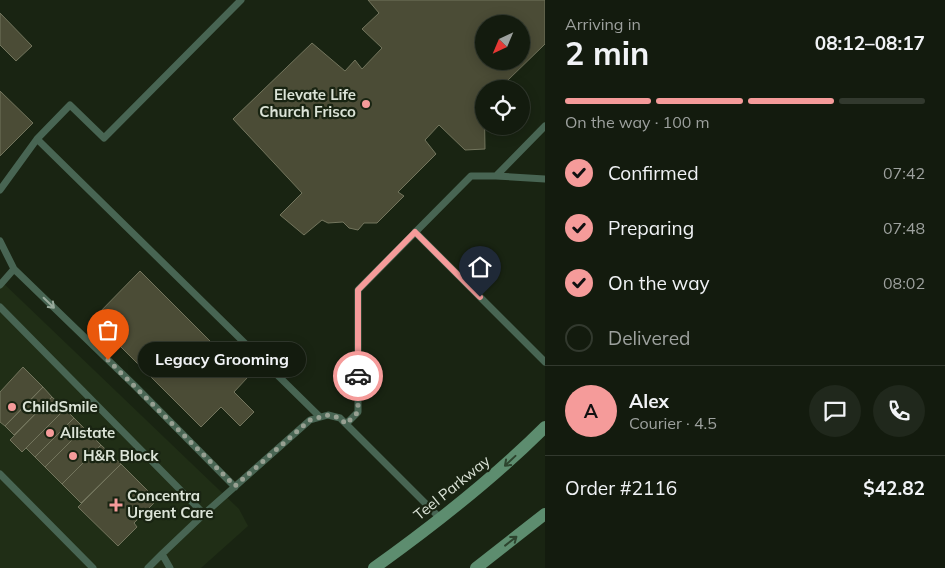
<!DOCTYPE html>
<meta charset="utf-8">
<style>
:root{--surface:#131b0e;--page:#20281c;--text:#f1f3f6;--muted:#9da19e;--line:#32392e;--accent:#f59b9a}
body{margin:0;font-family:Mulish,sans-serif;background:var(--page);color:var(--text);height:100vh;display:flex;flex-direction:column;font-size:19px;white-space:nowrap}
*{box-sizing:border-box;margin:0}
p{font-size:16px;color:var(--muted)}
.icon{flex:none;width:28px;height:28px;fill:none;stroke:currentColor;stroke-width:2;stroke-linecap:round;stroke-linejoin:round}
.map{position:relative;flex:1;overflow:hidden}
.side{display:flex;flex-direction:column;background:var(--surface);width:400px}
.side>*{flex:none}
.needle{width:32px;rotate:224deg}
.buttons{position:absolute;left:475px;top:15px;display:grid;gap:10px}
.buttons a{display:grid;place-items:center;width:55px;height:55px;border-radius:50%;background:var(--surface);box-shadow:0 2px 12px #0003,0 0 0 1px var(--line);font-size:25px}
.pin{position:absolute;display:grid;place-items:center;width:42px;height:42px;color:#fff;margin:-51px -21px;border-radius:50% 50% 50% 0;rotate:-45deg;box-shadow:0 0 5px #0007}
.pin .icon{rotate:45deg}
.courier{position:absolute;display:grid;place-items:center;width:50px;height:50px;margin:-25px;border:4px solid #f59b9a;border-radius:50%;background:#fff;color:#222;box-shadow:0 1px 6px #0007}
.bubble{position:absolute;height:35px;border-radius:18px;background:var(--surface);box-shadow:0 2px 12px #0003,0 0 0 1px var(--line);font-size:16px;font-weight:700;line-height:35px;text-align:center}
.overview em{font-style:normal;font-weight:700}
.overview div{display:flex;flex-direction:column-reverse}
.overview{display:flex;align-items:center;justify-content:space-between;height:85px;padding:0 20px}
h1{font-size:32px;font-weight:700;line-height:38px}
.bar{display:grid;grid-template-columns:repeat(4,1fr);gap:8px 5px;align-content:center;height:60px;padding:0 20px}
.bar i{height:6px;border-radius:4px;background:var(--line)}
.bar .selected{background:var(--accent)}
.bar p{grid-column:span 4}
.line{display:flex;align-items:center;gap:12px;padding:0 20px;border-top:1px solid var(--line)}
.line div{flex:1}
.round{display:grid;place-items:center;flex:none;width:52px;height:52px;border-radius:26px;background:var(--page)}
ol{padding:0 20px;list-style:none}
li{display:flex;align-items:center;gap:15px;height:55px}
li p{margin-inline-start:auto}
li .icon{padding:5px;border-radius:50%;background:var(--accent);color:#111;stroke-width:4}
li:last-child{color:var(--muted)}
li i{width:28px;height:28px;border:2px solid var(--line);border-radius:50%}
main{display:flex;flex:1;min-height:0}
.map>svg:first-child{display:block}
.built{fill:#202e16}
.building{fill:#4b4c36;stroke:#73755d;fill-rule:evenodd}
.lines{fill:none;stroke-linecap:round;stroke-linejoin:round}
.lane{stroke:#486553;stroke-width:7}
.secondary{stroke:#5d8d6f;stroke-width:12}
.oneway{stroke:#99aa9c}
.oneway2{stroke:#2d442e}
.done{stroke:#97a092;stroke-width:5;stroke-dasharray:0 9}
.route{stroke:#f59b9a;stroke-width:6}
.poi-dot{fill:#f59b9a;stroke:#192412;stroke-width:2}
.labels{text-anchor:middle;stroke-width:4.5;stroke-linejoin:round;paint-order:stroke}
.poi-label{font-size:15px;font-weight:bold;fill:#dbe3d7;stroke:#192412;text-anchor:start}
.street-label{font-size:15px;fill:#dbe3d7;stroke:#192412}
</style>
<main>
<div class="map">
<svg width="545" height="568" viewBox="0 0 545 568">
<rect width="100%" height="100%" fill="#192412"/>
<path class="built" d="M0,280L239,509L248,526L201,568H0Z"/>
<path class="building" d="M368,0H545V44L508,80L514,89H484L485,149L465,150L439,125L425,140L436,154L398,192L404,196L377,223H364L358,230L349,228L343,222L328,223L322,220L304,235L280,215L302,193L233,119L312,43L345,71L355,60L362,69L382,48L362,29L379,13ZM484,24H521V61H484Z
M0,13L32,46L16,61L0,45Z
M0,91L33,123L0,156Z
M140,271L247,378L234,392L254,412L240,426L221,407L201,427L93,319Z
M23,367L43,387L5,426L0,422V392Z
M43,387L52,397L14,435L5,426Z
M52,397L65,409L22,452L10,440Z
M65,409L74,418L35,457L26,448Z
M74,418L84,428L45,467L35,457Z
M84,428L101,445L62,484L45,467Z
M101,445L121,464L81,503L62,484Z
M121,464L157,500L134,523L137,527L118,546L78,507Z"/>
<g class="lines">
<path class="lane" d="M241,0L104,138L70,105L37,139L319,416
M496,176L545,179
M0,190L37,139
M415,232L545,362
M0,241L14,269L0,285
M14,269L135,386L235,487
M0,307L204,514L162,554
M346,424L358,412V290L471,176H496L545,126
M0,474L93,568
M204,514L310,420L328,415L340,418L441,519
M148,568L162,554L170,568"/>
<path class="secondary" d="M374,568C434,525 492,480 545,427
M476,568L545,514"/>
</g>
<defs><path id="oneway-shaft" d="M-6 0H5M1.5-3L5.5 0L1.5 3" fill="none" stroke-width="1.6" stroke-linecap="round" stroke-linejoin="round" transform="scale(1.25)"/></defs>
<use class="oneway" href="#oneway-shaft" transform="translate(49 303) rotate(44)"/>
<g class="oneway2">
<use href="#oneway-shaft" transform="translate(510 461) rotate(137)"/>
<use href="#oneway-shaft" transform="translate(511 541) rotate(-38)"/>
</g>
<g class="lines">
<path class="done" d="M108,360L235,486L310,420L328,415L340,418L346,424L358,412V376"/>
<path class="route" d="M358,376V290L415,232L480,297"/>
</g>
<g class="poi-dot">
<circle cx="366" cy="104" r="5"/>
<circle cx="12" cy="407" r="5"/>
<circle cx="50" cy="433" r="5"/>
<circle cx="73" cy="456" r="5"/>
<path d="M113.5 497.5h5v5h5v5h-5v5h-5v-5h-5v-5h5z"/>
</g>
<g class="labels">
<g class="poi-label">
<text x="356" y="100" text-anchor="end">Elevate Life<tspan x="356" dy="17">Church Frisco</tspan></text>
<text x="22" y="412">ChildSmile</text>
<text x="60" y="438">Allstate</text>
<text x="83" y="461">H&amp;R Block</text>
<text x="127" y="501">Concentra<tspan x="127" dy="17">Urgent Care</tspan></text>
</g>
<g class="street-label">
<text transform="translate(452 488) rotate(-39)" y="5">Teel Parkway</text>
</g>
</g>
</svg>
<div class="buttons">
<a><svg class="needle" viewBox="-14 -14 28 28"><path d="M0-13l5 13h-10z" fill="#e53935"/><path d="M0 13l5-13h-10z" fill="#9da19e"/></svg></a>
<a><svg class="icon" aria-label="locate" viewBox="0 0 24 24"><circle cx="12" cy="12" r="6"/><path d="M12 2v4M12 18v4M2 12h4M18 12h4"/></svg></a>
</div>
<div class="pin" style="left:108px;top:360px;background:#ea580c"><svg class="icon" aria-label="bag" viewBox="0 0 24 24"><path d="M5 8h14l-1 12H6zM9 8a3 3 0 0 1 6 0"/></svg></div>
<div class="pin" style="left:480px;top:297px;background:#1f2937"><svg class="icon" aria-label="home" viewBox="0 0 24 24"><path d="M3 11l9-7 9 7M6 9v11h12V9"/></svg></div>
<div class="courier" style="left:358px;top:376px"><svg class="icon" aria-label="car" viewBox="0 0 24 24"><path d="M5 17H2v-5l4-1 3-4h7l3 4 3 1v5h-3M9 17h6M6 11h13"/><circle cx="7" cy="17" r="2"/><circle cx="17" cy="17" r="2"/></svg></div>
<div class="bubble" style="left:138px;top:342px;width:168px">Legacy Grooming</div>
</div>
<section class="side">
<div class="overview"><div><h1>2 min</h1><p>Arriving in</p></div><em>08:12–08:17</em></div>
<div class="bar"><i class="selected"></i><i class="selected"></i><i class="selected"></i><i></i><p>On the way · 100 m</p></div>
<ol>
<li><svg class="icon" aria-label="check" viewBox="0 0 24 24"><path d="M5 12l5 5 9-10"/></svg>Confirmed<p>07:42</p></li>
<li><svg class="icon" aria-label="check" viewBox="0 0 24 24"><path d="M5 12l5 5 9-10"/></svg>Preparing<p>07:48</p></li>
<li><svg class="icon" aria-label="check" viewBox="0 0 24 24"><path d="M5 12l5 5 9-10"/></svg>On the way<p>08:02</p></li>
<li><i></i>Delivered</li>
</ol>
<div class="line" style="height:90px"><b class="round" style="background:var(--accent);color:#111">A</b><div><b>Alex</b><p>Courier · 4.5</p></div><a class="round"><svg class="icon" aria-label="chat" viewBox="0 0 24 24"><path d="M4 5h16v11H9l-5 4z"/></svg></a><a class="round"><svg class="icon" aria-label="phone" viewBox="0 0 24 24"><path d="M5 4h4l2 5-3 2q2 4 5 5l2-3 5 2v4C11 20 4 13 5 4z"/></svg></a></div>
<div class="line" style="height:65px"><div>Order #2116</div><b>$42.82</b></div>
</section>
</main>
